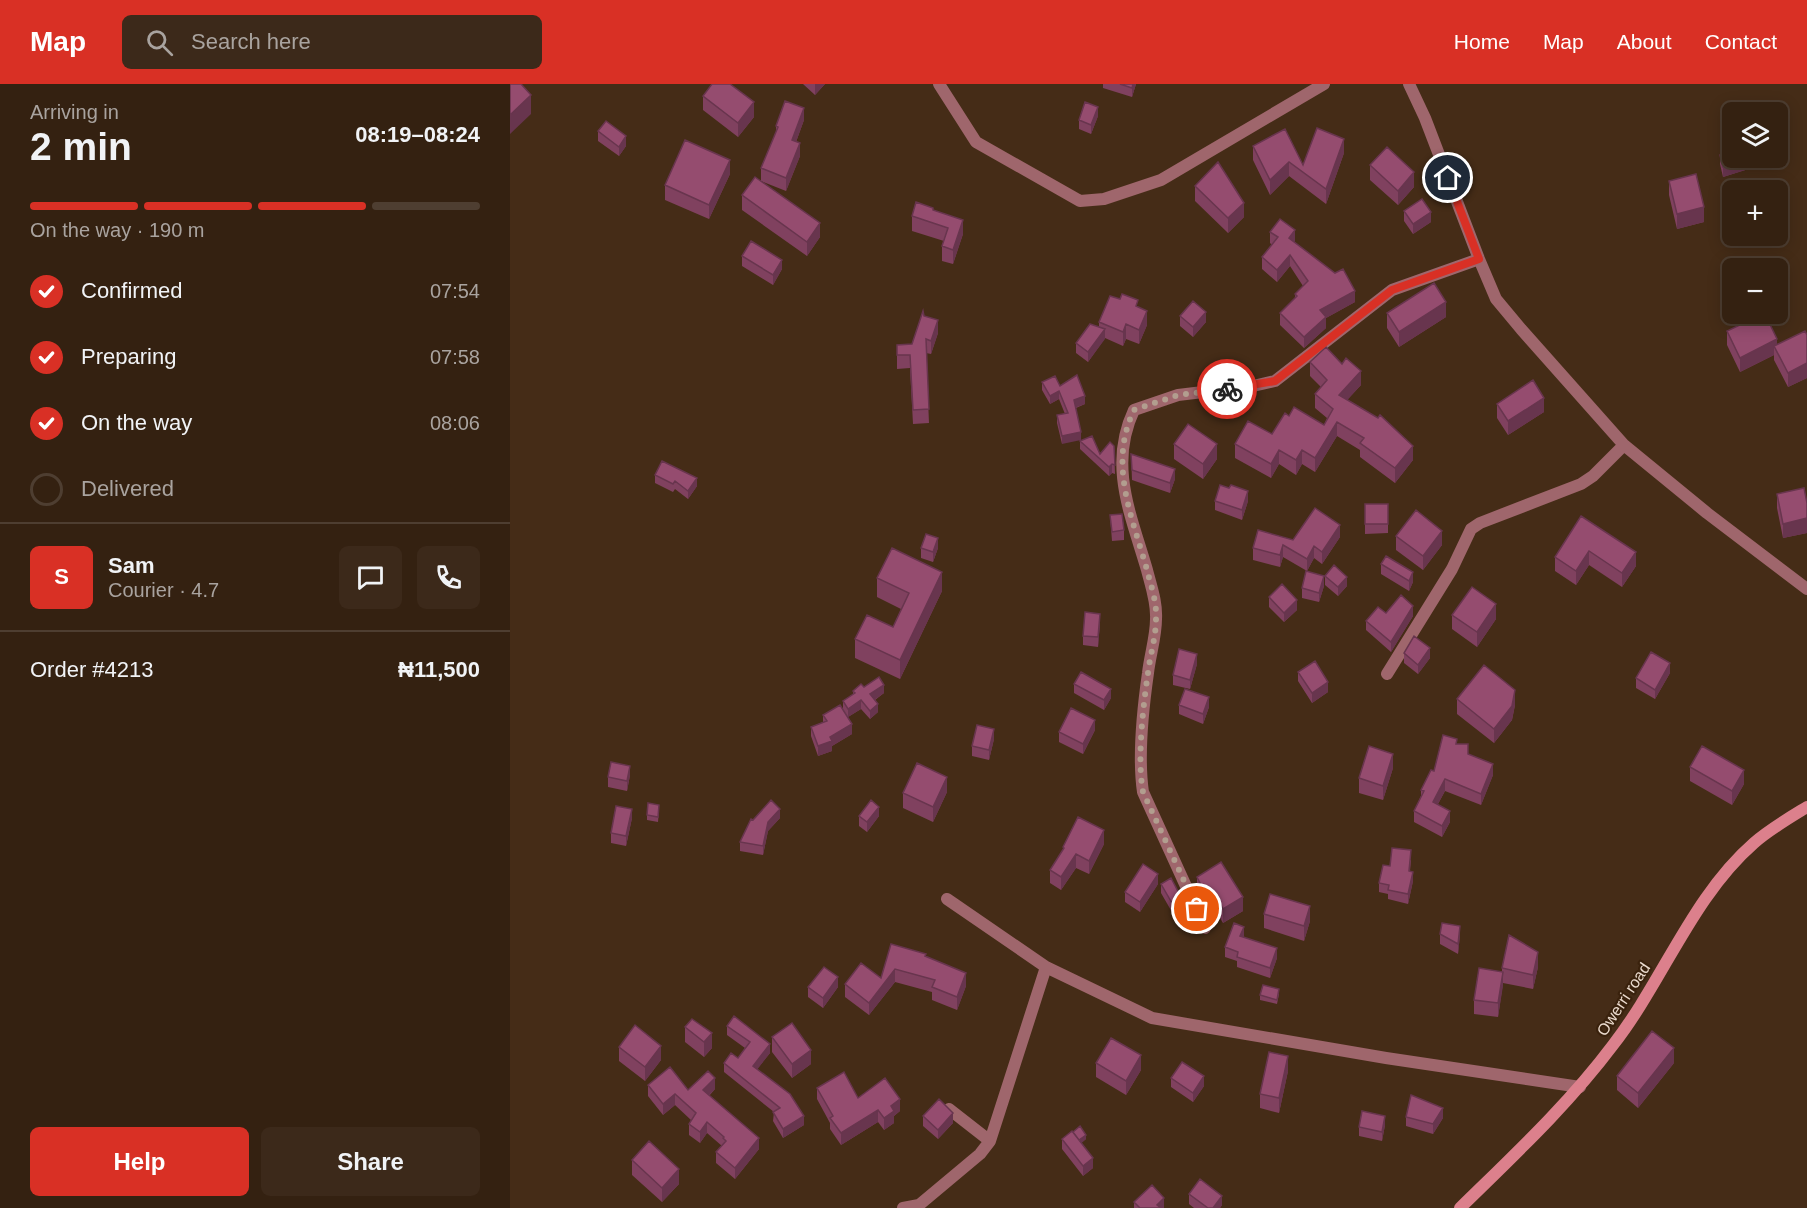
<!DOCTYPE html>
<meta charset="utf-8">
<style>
:root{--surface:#342111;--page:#3c291a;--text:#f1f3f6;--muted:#a9a39f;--line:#4e3e31;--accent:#d93025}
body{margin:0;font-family:Arial,sans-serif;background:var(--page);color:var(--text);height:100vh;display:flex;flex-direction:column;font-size:22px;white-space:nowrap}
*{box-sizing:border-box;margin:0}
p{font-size:20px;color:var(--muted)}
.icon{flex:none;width:33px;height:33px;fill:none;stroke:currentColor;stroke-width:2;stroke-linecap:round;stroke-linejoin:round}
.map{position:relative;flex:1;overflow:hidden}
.details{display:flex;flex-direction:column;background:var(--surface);width:510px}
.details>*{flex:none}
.fabs{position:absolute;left:1212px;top:18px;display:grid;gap:12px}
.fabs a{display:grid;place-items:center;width:66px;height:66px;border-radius:9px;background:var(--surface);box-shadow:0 3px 15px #0003,0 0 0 2px var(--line);font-size:30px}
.pin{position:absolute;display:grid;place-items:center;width:51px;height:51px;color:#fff;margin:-26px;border:3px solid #fff;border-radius:50%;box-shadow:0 2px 6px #0007}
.courier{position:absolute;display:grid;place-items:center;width:60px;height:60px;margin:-30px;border:4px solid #d93025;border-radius:50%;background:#fff;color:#222;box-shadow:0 2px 8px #0007}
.overview em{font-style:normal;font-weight:700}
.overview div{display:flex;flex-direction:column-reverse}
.overview{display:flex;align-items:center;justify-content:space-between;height:102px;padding:0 30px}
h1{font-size:39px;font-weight:700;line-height:45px}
.bar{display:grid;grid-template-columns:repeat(4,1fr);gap:9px 6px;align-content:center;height:72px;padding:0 30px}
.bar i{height:8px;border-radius:4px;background:var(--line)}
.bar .selected{background:var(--accent)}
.bar p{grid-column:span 4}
.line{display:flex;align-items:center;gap:15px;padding:0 30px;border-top:2px solid var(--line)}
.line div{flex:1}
.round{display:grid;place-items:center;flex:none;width:63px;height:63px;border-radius:9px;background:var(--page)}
ol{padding:0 30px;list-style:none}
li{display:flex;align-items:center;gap:18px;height:66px}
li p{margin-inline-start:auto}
li .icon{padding:6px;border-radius:50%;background:var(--accent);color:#fff;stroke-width:4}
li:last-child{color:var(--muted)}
li i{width:33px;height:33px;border:3px solid var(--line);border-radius:50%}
.button{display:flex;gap:12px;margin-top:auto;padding:12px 30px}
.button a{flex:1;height:69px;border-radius:9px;background:var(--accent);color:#fff;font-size:24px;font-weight:700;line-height:69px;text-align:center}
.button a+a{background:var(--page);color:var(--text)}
header{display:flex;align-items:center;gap:36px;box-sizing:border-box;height:84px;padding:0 30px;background:var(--accent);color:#fff}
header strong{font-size:28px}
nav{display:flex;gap:33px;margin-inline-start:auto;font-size:21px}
.search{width:420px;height:54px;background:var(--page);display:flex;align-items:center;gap:15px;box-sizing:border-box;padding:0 21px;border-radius:9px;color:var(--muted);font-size:22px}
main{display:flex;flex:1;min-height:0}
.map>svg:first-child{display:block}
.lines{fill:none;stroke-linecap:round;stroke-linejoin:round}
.minor{stroke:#9f666c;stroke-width:12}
.secondary{stroke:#dc808c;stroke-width:12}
.wall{fill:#80415f}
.shaded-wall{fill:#68354e}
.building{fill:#954c6f;stroke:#68354e;stroke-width:1.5}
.done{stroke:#b29e8f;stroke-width:6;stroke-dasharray:0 10.8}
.route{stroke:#d93025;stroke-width:8}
.labels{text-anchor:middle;stroke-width:4.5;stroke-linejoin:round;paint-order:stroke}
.street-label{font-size:16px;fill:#ecdccf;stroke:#3a220d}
</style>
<header>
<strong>Map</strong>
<div class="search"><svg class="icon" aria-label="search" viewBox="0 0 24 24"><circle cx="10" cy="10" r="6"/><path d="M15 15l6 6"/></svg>Search here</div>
<nav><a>Home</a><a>Map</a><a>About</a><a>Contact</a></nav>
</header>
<main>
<section class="details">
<div class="overview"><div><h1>2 min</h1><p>Arriving in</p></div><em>08:19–08:24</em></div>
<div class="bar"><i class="selected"></i><i class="selected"></i><i class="selected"></i><i></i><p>On the way · 190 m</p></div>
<ol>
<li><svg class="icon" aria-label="check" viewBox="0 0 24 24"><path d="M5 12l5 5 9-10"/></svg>Confirmed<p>07:54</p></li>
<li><svg class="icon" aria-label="check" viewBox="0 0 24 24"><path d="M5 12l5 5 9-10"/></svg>Preparing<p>07:58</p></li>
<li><svg class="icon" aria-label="check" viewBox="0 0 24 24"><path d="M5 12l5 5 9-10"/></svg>On the way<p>08:06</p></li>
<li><i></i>Delivered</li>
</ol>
<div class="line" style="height:108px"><b class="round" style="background:var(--accent);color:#fff">S</b><div><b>Sam</b><p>Courier · 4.7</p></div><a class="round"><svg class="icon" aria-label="chat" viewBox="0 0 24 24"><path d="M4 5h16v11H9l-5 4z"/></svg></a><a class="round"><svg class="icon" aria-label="phone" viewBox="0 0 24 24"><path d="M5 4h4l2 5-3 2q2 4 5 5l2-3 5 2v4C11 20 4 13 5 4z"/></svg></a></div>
<div class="line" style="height:78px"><div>Order #4213</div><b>₦11,500</b></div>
<div class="button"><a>Help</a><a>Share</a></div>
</section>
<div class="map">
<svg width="1297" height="1124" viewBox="0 0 1297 1124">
<rect width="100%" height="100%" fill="#452c17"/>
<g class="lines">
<path class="minor" d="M429,0L466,58L570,117L594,115L651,96L814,0
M899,0L915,34L969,175L986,215L1011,245L1114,361L1197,429L1297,505
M877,590L942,485L961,445L970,439L1071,400L1083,392L1114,361
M437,815L536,883L642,934L876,974L1070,1003
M695,844L633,708C628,674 633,624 638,589C640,571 646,553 646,535C647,518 641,502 637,486C621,431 598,381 624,326L668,311L743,302L765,297L882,206L969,175
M439,1025L480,1057
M393,1124L409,1121L470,1070L480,1057L536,883"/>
<path class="secondary" d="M950,1124C1003,1072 1058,1021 1103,961C1153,897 1182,813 1244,759C1260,745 1279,734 1297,723"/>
</g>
<path class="wall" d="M293,0H315L305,11Z
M593,0H626L622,13L593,4Z
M193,12L244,33L228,53L193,26Z
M588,32L581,50L569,45V36Z
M294,36L286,58L290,72L276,107L251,97V84L266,48V42Z
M88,47L116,62L109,72L88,57Z
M743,62L793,81L834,69L816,120L779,92L760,111L743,76Z
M1210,71L1248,74V82L1213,93L1210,80Z
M860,81L904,103L888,121L860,96Z
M220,90L199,135L155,116V101Z
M1159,97L1194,138L1167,145L1159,111Z
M685,102L734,133L718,149L685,117Z
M232,111L310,153L297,172L232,126Z
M423,126L453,150L443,180L432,177V162L434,157L402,147V132Z
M894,127L921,138L903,150L894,137Z
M760,148L784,158L845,218L816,234V244L794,264L770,241V229L785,215V210L793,202L780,182L767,198L752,185V173L762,161L760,159Z
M232,172L272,185L263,201L232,182Z
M628,223L637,241L629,260L616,255L613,262L595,254L578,278L566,269V259L589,243V238Z
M877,229L936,233L889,263L877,244Z
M414,232L428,249L421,270L416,269L419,339L403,340L400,284L387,285V261L402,260Z
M670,232L696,238L683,253L670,242Z
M1217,247L1267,260L1297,251V294L1278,303L1264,276V271L1230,288L1217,261Z
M800,278L851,301L837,316L903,376L885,399L850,373V366L827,352L805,388L792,380L786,391L769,380L761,394L725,374V360L762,350L779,332L814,341L817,334L805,324V310L811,303L800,292Z
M532,298L550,302L575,320L566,324L552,360L547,339V331L555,330L549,315L540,320L532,306Z
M987,320L1034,328L998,351L987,334Z
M570,357L590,370L604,362L605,390L602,389L599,392L570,365Z
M664,360L707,375L693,395L664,375Z
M621,370L665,395L660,409L622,396Z
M145,391L187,402L178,415L165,405L163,408L145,399Z
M1267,410L1297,419V449L1273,454L1267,424Z
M705,417H738L732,436L705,426Z
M855,420H878V449L855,450Z
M600,431L614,446V456L602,457Z
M1071,432L1126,482L1112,503L1079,481L1066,501L1045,487V473Z
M886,452L932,461L913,486L886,466Z
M830,453L812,480L804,474L797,487L773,473L770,483L743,476V464L783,456Z
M411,464H428L423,478L411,474Z
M871,480L903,498L899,507L871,490Z
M815,492L837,502L828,512L815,501Z
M367,494L432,507L390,595L345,574V555L383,543L391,525L367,513Z
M814,502L809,518L792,514V504Z
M759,513L787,526L774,538L759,523Z
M876,529L903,532L881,568L856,546V537Z
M942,531L986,535L967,563L942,545Z
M590,539L588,563L573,561V552Z
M894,569L920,574L908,590L894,579Z
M687,580L680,605L663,601V591Z
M788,588L818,608L802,619L788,597Z
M1160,589L1145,615L1126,604V594Z
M564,600L601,614L594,626L564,609Z
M354,603L374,609L365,616L368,628L360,635L351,625L338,633L342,650L322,662V667L308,672L301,652V643L313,638V631L333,625V617L343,610V607Z
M947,615L1005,621L1002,636L984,659L947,630Z
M669,621L699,623L693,640L669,630Z
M585,646L573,670L549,658V648Z
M484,655L479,676L462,672V662Z
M947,660L983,691L971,721L935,707L928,720L940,738L932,753L904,738V727L911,712V706L924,687Z
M1180,683L1234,700L1222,721L1180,697Z
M883,684L873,716L849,709V694Z
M120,691L117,707L98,703V693Z
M437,708L423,738L393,724V709Z
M149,726L148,738L137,736V731Z
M349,732H369L357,748L349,742Z
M122,734L116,762L101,759V749Z
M270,734L258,747L253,771L230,767V758L243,736Z
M594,760L579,790L566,784L551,806L540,799V786L553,767V763Z
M901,776L900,787L903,797L898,820L878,815V810L869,808V799L880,782Z
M687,793L733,827L713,839L707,829L700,834L687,807Z
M648,800L630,828L615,818V808Z
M651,800L679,828L666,835L651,809Z
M754,830L800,837L794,857L754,844Z
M930,850L950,851L948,870L930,860Z
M734,853L767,874L760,894L727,883V877L715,873V863Z
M381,860L416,873L456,902L447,926L422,916V908L385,898L359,931L335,913V900L371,894Z
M1028,883L1023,905L993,899L988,933L964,930V916L992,887V884Z
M298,903H328L313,924L298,913Z
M769,910L767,920L750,916V911Z
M217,942L260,969L247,985L294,1041L273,1054L263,1037L264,1028L214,988V979L228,974L235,964L217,951Z
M175,943L202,964L194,973L175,958Z
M262,953L301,980L282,994L262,968Z
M109,963L151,976L135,997L109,977Z
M586,979L631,986L616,1011L586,993Z
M1164,979L1128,1024L1107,1006V992Z
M778,987L769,1029L750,1024V1010Z
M661,994L694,1002L683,1018L661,1003Z
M138,1001L178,1006L205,1005L199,1012L249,1065L225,1095L206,1079V1068L212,1062L197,1049L190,1059L179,1051V1040L181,1036L165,1021L153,1031L138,1012Z
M307,1004L348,1014L390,1027L384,1032V1039L374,1046L368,1038L331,1061L320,1045V1039L307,1015Z
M413,1032L443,1039L428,1055L413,1042Z
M896,1033L933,1034L923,1050L896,1042Z
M875,1041L872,1057L849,1052V1043Z
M552,1055H576L571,1059L583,1084L573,1092L552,1065Z
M122,1076L169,1100L152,1118L122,1091Z
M679,1110L712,1121L710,1124H684L679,1120Z
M624,1118L654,1124H624Z"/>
<path class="shaded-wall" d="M305,0H315L305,11Z
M623,0H626L622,13V4Z
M21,11V30L0,50V31Z
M244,18V33L228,53V39Z
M588,23V32L581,50V41Z
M294,24V36L282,69V56Z
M116,52V62L109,72V63Z
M834,55V69L816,120V105Z
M290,59V72L276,107V94Z
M1244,74H1248V82L1213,93V83Z
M220,76V90L199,135V121Z
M779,78V92L760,111V96Z
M904,88V103L888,121V107Z
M734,119V133L718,149V134Z
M1194,123V138L1167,145V130Z
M921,128V138L903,150V140Z
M453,136V150L443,180V166Z
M310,139V153L297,172V158Z
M785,146V157L779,165V154Z
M780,171V182L767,198V186Z
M272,176V185L263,201V191Z
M845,207V218L816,234V244L794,264V253L810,226Z
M936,218V233L889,263V248Z
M637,227V241L629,260V246Z
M696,228V238L683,253V243Z
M428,236V249L421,270V257Z
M616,240V255L613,262V248Z
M595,245V255L578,278V268Z
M1267,255V269L1264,262V271L1230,288V274Z
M1297,279V294L1278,303V289Z
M851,287V301L829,325V311Z
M549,307V315L540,320V312Z
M575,312V320L564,324V316Z
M1034,314V328L998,351V337Z
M827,338V352L805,388V374Z
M571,348V356L552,360V352Z
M707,360V375L693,395V380Z
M903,362V376L885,399V384Z
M769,366V380L761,394V380Z
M792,366V380L786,391V376Z
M602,380V389L599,392V383Z
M665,385V395L660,409V399Z
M187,394V402L178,415V407Z
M738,407V417L732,436V426Z
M1297,434V449L1273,454V440Z
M830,441V453L812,480V468Z
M932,447V461L913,486V472Z
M428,454V464L423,478V468Z
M773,461V473L770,483V471Z
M804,462V474L797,487V475Z
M1079,467V481L1066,501V487Z
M1126,468V482L1112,503V489Z
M432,488V507L390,595V576Z
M903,488V498L899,507V497Z
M814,492V502L809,518V509Z
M837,493V502L828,512V503Z
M787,516V526L774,538V529Z
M986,520V535L967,563V548Z
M903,522V532L881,568V558Z
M590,530V539L588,563V553Z
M920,564V574L908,590V581Z
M687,570V580L680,605V596Z
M1160,579V589L1145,615V606Z
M818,598V608L802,619V609Z
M374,601V609L360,619V610Z
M601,605V614L594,626V616Z
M1005,606V621L1002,636L984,659V645Z
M699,613V623L693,640V630Z
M351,616V625L338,633V625Z
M368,620V628L360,635V627Z
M585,636V646L573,670V660Z
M342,640V650L322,662V667L308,672V662L320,653Z
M484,645V655L479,676V666Z
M883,670V684L873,716V702Z
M983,680V691L971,721V710Z
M120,682V691L117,707V697Z
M1234,686V700L1222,721V707Z
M437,693V708L423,738V723Z
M935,695V707L923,729V718Z
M369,723V732L357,748V738Z
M122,725V734L116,762V752Z
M270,725V734L258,747L253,771V762L258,738Z
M940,727V738L932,753V742Z
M594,746V760L579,790V777Z
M566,770V784L551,806V793Z
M903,788V797L898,820V810Z
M648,790V800L630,828V818Z
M733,813V827L713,839V825Z
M707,815V829L700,834V819Z
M679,818V828L666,835V826Z
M800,822V837L794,857V842Z
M950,842V851L948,870V860Z
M734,843V853L730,862V852Z
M767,864V874L760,894V884Z
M1028,868V883L1023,905V891Z
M385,885V898L359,931V919Z
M993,888V902L988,933V919Z
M456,889V902L447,926V913Z
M328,893V903L313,924V914Z
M202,949V964L194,973V958Z
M260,960V969L243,991V982Z
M151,962V976L135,997V983Z
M1164,964V979L1128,1024V1009Z
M301,966V980L282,994V980Z
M631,971V986L616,1011V997Z
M778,972V987L769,1029V1014Z
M694,992V1002L683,1018V1009Z
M205,994V1005L193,1017V1006Z
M165,1010V1021L153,1031V1020Z
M390,1015V1027L384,1032V1039L374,1046V1034L381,1022Z
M933,1024V1034L923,1050V1040Z
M368,1026V1038L331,1061V1049Z
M443,1029V1039L428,1055V1046Z
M294,1032V1041L273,1054V1045Z
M875,1032V1041L872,1057V1048Z
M197,1038V1049L190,1059V1048Z
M576,1051V1055L567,1063V1058Z
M249,1054V1065L225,1095V1084Z
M583,1074V1084L573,1092V1082Z
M169,1085V1100L152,1118V1104Z
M712,1112V1121L710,1124H703Z
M654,1114V1124H647V1121Z"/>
<path class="building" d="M0,0H11L21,11L0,31Z
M202,0H220L244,18L228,39L193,12Z
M610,0H623L622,4Z
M275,17L294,24L282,56L290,59L276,94L251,84L268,43L266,42Z
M575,18L588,23L581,41L569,36Z
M96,37L116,52L109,63L88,47Z
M807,44L834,55L816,105L779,78L760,96L743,62L775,45L793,81Z
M175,56L220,76L199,121L155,101Z
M877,63L904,88L888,107L860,81Z
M1222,66V74H1244L1213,83L1210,71Z
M708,78L734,119L718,134L685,102Z
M1186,90L1194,123L1167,130L1159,97Z
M245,93L310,139L297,158L232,111Z
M912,115L921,128L903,140L894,127Z
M406,118L423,124V126L453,136L443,166L432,162L438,144L402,132Z
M770,135L785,146L779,154L825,189L833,185L845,207L810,226L816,233L794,253L770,229L787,212L785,210L798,197L780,171L767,186L752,173L768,153L760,148Z
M241,157L272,176L263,191L232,172Z
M924,199L936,218L889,248L877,229Z
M612,210L628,216L626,222L637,227L629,246L616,240L613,248L589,238L600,212L610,215Z
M683,217L696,228L683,243L670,232Z
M413,227L414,232L428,236L421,257L416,255L419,325L403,326L400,271H387V261L402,260Z
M1253,230H1255L1267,255L1230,274L1217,247Z
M580,240L595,245L578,268L566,259Z
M1295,247L1297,251V279L1278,289L1264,262Z
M816,263L832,280L836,274L851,287L829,311L868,334L870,331L903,362L885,384L850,359L854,354L827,338L805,374L792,366L786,376L769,366L761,380L725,360L738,337L762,350L775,329L779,332L784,323L814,341L823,325L805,310L817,296L800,278Z
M567,291L575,312L564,316L571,348L552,352L547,331L558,329L549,307L540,312L532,298L545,292L550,302Z
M1023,296L1034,314L998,337L987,320Z
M678,340L707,360L693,380L664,360Z
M582,352L590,370L600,358L604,362L605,381L602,380L599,383L570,357Z
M621,370L665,385L660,399L622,386Z
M152,377L187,394L178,407L165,397L163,400L145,391Z
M710,401L719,404L721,401L738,407L732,426L705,417Z
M1294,404L1297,419V434L1273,440L1267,410Z
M855,420H878V440H855Z
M805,424L830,441L812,468L804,462L797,475L773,461L770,471L743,464L748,446L783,456Z
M906,426L932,447L913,472L886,452Z
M612,430L614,446L602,448L600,431Z
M1071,432L1126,468L1112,489L1079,467L1066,487L1045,473Z
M416,450L428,454L423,468L411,464Z
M382,464L432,488L390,576L345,555L357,531L383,543L399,509L367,494Z
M876,472L903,488L899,497L871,480Z
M824,481L837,493L828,503L815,492Z
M796,487L814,492L809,509L792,504Z
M772,500L787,516L774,529L759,513Z
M962,503L986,520L967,548L942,531Z
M891,511L903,522L881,558L856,537L868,523L876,529Z
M575,528L590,530L588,553L573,552Z
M904,552L920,564L908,581L894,569Z
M669,565L687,570L680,596L663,591Z
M1141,568L1160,579L1145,606L1126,594Z
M805,577L818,598L802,609L788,588Z
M974,581L1005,606L1002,622L984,645L947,615Z
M571,588L601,605L594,616L564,600Z
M369,593L374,601L360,610L368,620L360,627L351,616L338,625L333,617L345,609L343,607L351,600L354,603Z
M675,605L699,613L693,630L669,621Z
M330,621L342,640L320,653L322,657L308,662L301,643L317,637L313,631Z
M561,624L585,636L573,660L549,648Z
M467,641L484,645L479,666L462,662Z
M933,651L947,655L946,660H958V670L983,680L971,710L935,695L923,718L940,727L932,742L904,727L914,707L911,706L921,686L924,687Z
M859,662L883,670L873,702L849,694Z
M1192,662L1234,686L1222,707L1180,683Z
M101,678L120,682L117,697L98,693Z
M407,679L437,693L423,723L393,709Z
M261,716L270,725L258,738L253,762L230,758L241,735L243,736Z
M361,716L369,723L357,738L349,732Z
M138,719L149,721L148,733L137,731Z
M106,722L122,725L116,752L101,749Z
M568,733L594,746L579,777L566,770L551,793L540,786L554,764L553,763Z
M882,764L901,766L899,787L903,788L898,810L878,806L879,801L869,799L873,781L880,782Z
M711,778L733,813L713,825L707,815L700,819L687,793Z
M633,780L648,790L630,818L615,808Z
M661,794L669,809L673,806L679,818L666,826L651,800Z
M760,810L800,822L794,842L754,830Z
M724,839L734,843L730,852L767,864L760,884L727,873L728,868L715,863Z
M932,839L950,842L948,860L930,850Z
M999,851L1028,868L1023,891L992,884Z
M381,860L416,870L415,872L456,889L447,913L422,903L425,896L385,885L359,919L335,900L351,879L371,894Z
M314,883L328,893L313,914L298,903Z
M969,884L993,888L988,919L964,916Z
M753,901L769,905L767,916L750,911Z
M224,932L260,960L243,982L280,1010L294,1032L273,1045L263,1028L270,1024L214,979L221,969L228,974L240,958L217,942Z
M182,935L202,949L194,958L175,943Z
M282,939L301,966L282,980L262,953Z
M125,941L151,962L135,983L109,963Z
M1142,947L1164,964L1128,1009L1107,992Z
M601,954L631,971L616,997L586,979Z
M759,968L778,972L769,1014L750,1010Z
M672,978L694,992L683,1009L661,994Z
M160,983L178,1006L198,987L205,994L193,1006L249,1054L225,1084L206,1068L216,1057L213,1054L214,1053L197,1038L190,1048L179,1040L186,1029L165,1010L153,1020L138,1001Z
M334,988L348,1014L375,994L390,1015L381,1022L384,1027L374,1034L368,1026L331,1049L320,1034L323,1032L307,1004Z
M901,1011L933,1024L923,1040L896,1033Z
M429,1015L443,1029L428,1046L413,1032Z
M852,1027L875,1032L872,1048L849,1043Z
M570,1042L576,1051L569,1056L563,1048Z
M562,1047L583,1074L573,1082L552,1055Z
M139,1057L169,1085L152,1104L122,1076Z
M690,1095L712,1112L703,1124H698L679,1110Z
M642,1101L654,1114L647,1121L651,1124H630L624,1118Z"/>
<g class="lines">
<path class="done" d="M687,825L633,708C627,675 633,623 638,589C640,571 646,553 646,535C647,518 641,502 637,486C622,432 598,380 624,326L668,311L717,305"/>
<path class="route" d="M717,305L765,297L882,206L969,175L938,94"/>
</g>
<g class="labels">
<g class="street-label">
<text transform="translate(1113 915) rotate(-57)" y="6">Owerri road</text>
</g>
</g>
</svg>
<div class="fabs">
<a><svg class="icon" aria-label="layers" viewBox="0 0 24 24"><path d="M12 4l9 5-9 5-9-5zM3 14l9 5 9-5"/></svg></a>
<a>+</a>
<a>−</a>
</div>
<div class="pin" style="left:687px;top:825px;background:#ea580c"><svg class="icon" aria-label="bag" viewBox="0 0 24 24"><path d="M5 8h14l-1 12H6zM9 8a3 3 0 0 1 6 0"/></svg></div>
<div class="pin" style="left:938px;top:94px;background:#1f2937"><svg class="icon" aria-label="home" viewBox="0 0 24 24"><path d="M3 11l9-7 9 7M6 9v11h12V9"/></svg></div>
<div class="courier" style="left:717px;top:305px"><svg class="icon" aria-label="bike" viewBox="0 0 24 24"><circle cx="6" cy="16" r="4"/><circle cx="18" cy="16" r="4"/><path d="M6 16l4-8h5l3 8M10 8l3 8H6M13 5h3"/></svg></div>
</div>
</main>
